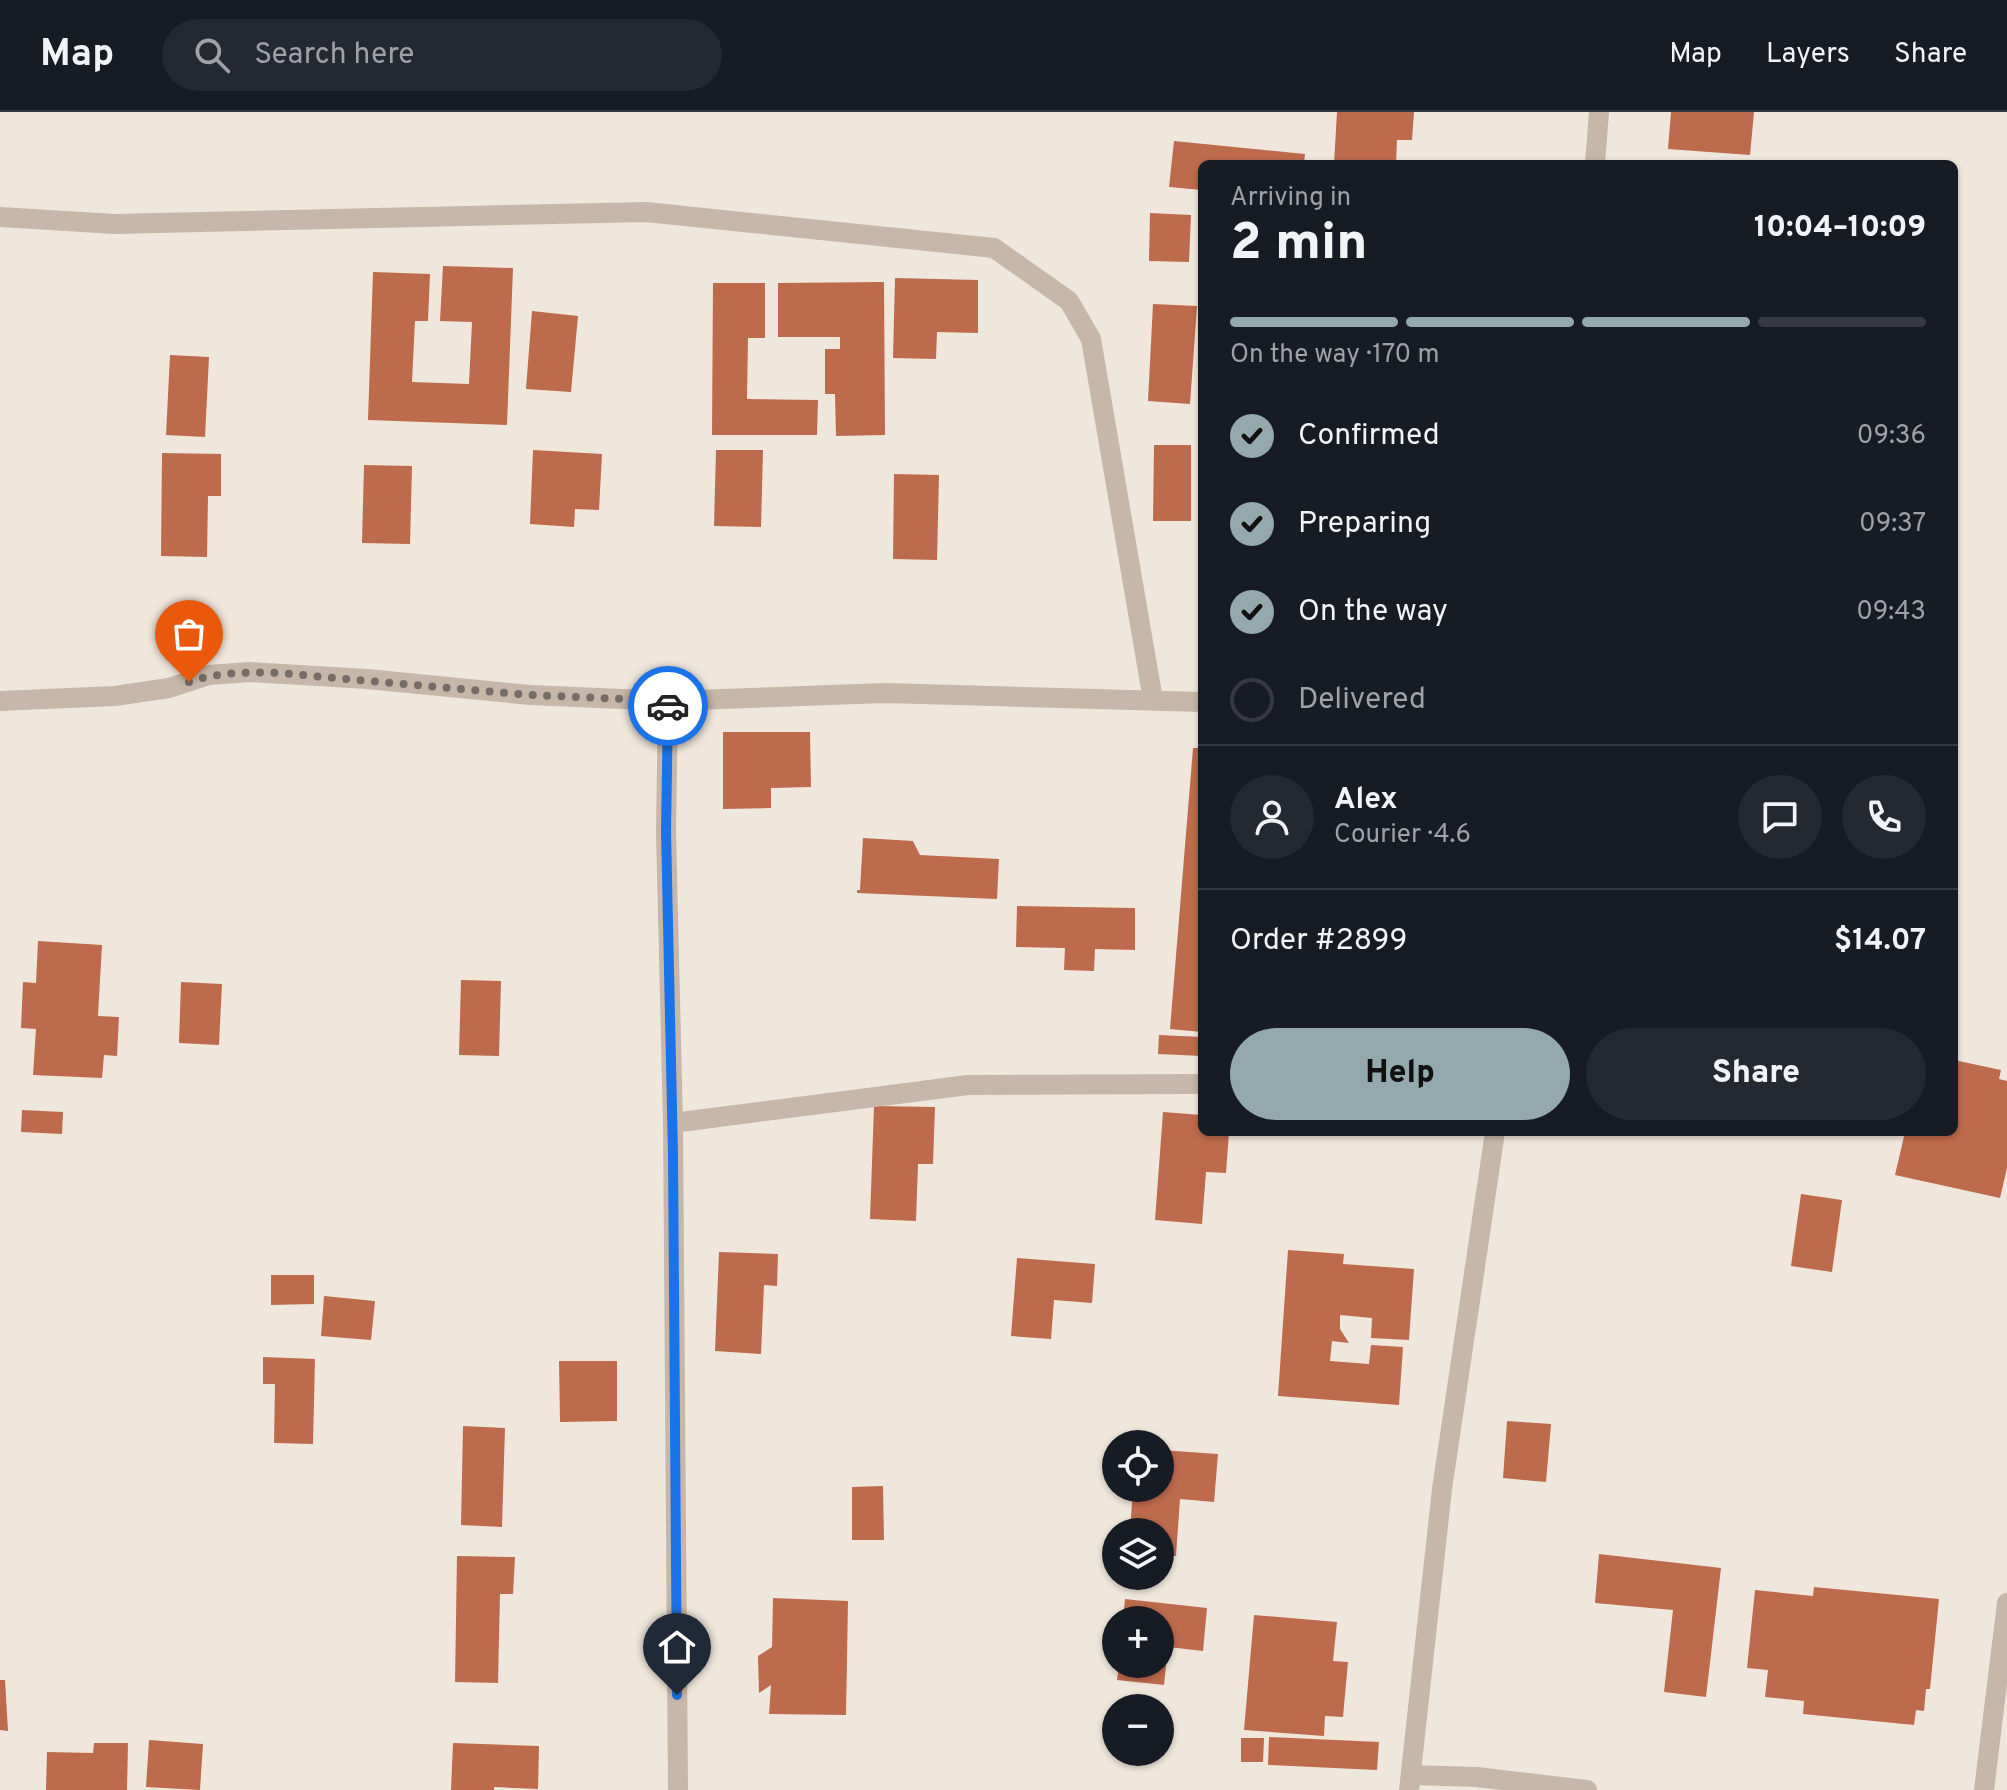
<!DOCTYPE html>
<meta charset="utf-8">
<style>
:root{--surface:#171b24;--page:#242831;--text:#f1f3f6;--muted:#9ea1a6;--line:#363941;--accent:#93a9ad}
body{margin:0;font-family:Overpass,sans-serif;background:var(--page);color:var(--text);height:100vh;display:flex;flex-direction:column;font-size:30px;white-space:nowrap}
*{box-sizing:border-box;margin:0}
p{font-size:26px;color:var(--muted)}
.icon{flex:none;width:44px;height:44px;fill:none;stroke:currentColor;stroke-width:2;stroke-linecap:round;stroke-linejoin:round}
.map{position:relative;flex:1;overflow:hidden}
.details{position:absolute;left:1198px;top:48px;width:760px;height:976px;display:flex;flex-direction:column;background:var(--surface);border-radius:12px;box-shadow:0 2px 6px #0004}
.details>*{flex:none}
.tools{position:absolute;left:1102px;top:1318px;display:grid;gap:16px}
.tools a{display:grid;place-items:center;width:72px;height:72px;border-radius:50%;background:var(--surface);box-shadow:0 2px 6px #0004;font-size:40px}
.pin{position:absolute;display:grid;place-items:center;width:68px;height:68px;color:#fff;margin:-82px -34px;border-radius:50% 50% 50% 0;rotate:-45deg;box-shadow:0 0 8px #0007}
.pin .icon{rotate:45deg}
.courier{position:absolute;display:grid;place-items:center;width:80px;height:80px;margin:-40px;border:6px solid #1a73e8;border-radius:50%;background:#fff;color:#222;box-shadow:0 2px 10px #0007}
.overview em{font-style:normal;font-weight:800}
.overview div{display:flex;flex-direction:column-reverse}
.overview{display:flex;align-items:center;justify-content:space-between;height:136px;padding:0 32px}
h1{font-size:52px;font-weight:800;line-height:60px}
.bar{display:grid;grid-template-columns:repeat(4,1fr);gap:12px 8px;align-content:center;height:96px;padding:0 32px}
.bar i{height:10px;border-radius:6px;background:var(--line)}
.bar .selected{background:var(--accent)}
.bar p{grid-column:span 4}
.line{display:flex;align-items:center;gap:20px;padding:0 32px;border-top:2px solid var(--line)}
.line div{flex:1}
.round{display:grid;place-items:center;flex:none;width:84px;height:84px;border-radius:42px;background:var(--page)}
ol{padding:0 32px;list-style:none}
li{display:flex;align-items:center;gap:24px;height:88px}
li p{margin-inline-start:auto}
li .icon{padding:8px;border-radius:50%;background:var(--accent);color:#111;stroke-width:4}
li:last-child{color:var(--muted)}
li i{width:44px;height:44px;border:4px solid var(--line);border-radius:50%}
.action{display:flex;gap:16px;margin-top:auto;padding:16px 32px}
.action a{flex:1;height:92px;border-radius:48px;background:var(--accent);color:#111;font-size:32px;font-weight:800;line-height:92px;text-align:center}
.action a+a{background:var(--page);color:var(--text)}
header{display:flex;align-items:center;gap:48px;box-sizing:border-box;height:112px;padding:0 40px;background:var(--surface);border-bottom:2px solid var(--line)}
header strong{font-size:38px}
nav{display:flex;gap:44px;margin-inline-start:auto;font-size:28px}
.search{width:560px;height:72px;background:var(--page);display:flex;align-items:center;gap:20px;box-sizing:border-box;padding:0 28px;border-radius:44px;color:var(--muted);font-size:30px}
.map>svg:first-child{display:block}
.building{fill:#be6a4c}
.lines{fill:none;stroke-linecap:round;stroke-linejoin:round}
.street{stroke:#c7b7a9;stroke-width:20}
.done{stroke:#766d67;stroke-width:8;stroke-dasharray:0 14.4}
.route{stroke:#1a73e8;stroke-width:10}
</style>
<header>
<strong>Map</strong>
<div class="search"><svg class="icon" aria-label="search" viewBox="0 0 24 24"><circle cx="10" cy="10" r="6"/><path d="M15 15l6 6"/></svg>Search here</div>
<nav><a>Map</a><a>Layers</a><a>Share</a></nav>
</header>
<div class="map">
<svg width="2007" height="1678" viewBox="0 0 2007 1678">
<rect width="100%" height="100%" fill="#f0e7dc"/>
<path class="building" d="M1337,0H1414L1412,28H1397L1396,52H1334Z
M1671,0H1754L1750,43L1668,37Z
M1174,29L1305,42L1304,52H1202V78L1169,75Z
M1150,101L1191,103L1189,150L1149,149Z
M443,154L513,156L507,313L368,308L373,160L430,162L428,209H415L412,270L469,272L472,210L440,209Z
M895,166L978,168V221L937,220L936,247L893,246Z
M884,170L885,323L836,324L835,282H825V237H840V225H778V171Z
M713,171H765V226H748L747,287L818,288L817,323H712Z
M1153,192L1197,194L1190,292L1148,289Z
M532,199L578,204L571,280L526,277Z
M170,243L209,245L205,325L166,323Z
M1154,333H1191V409H1153Z
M533,338L602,342L599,398L575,397L574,415L530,412Z
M716,338H763L761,415L714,414Z
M162,341L221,342V384H208L207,445L161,444Z
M364,353L412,354L410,432L362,431Z
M894,362L939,363L937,448L893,447Z
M723,620H810L811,675L771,676V696L723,697Z
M1193,636H1202V920L1170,917Z
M863,726L913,729L920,743L999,747L997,787L857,781V778H860Z
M1017,794L1135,796V838L1095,837L1094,859L1064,858L1065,836L1016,835Z
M38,829L102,833L98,904L119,905L117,944L104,943L102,966L33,963L36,917L21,916L23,870L36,871Z
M461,868L501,869L499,944L459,943Z
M181,870L222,872L219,933L179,931Z
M1159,923L1202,925V944L1158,942Z
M1954,948L2001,958L1999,967L2007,969V1056L2000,1086L1895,1063L1905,1020H1954Z
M874,994L935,995L933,1052H918L916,1109L870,1107Z
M22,998L63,1000L62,1022L21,1020Z
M1163,1000L1202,1003V1020H1229L1226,1061L1206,1060L1202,1112L1155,1108Z
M1801,1082L1842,1088L1832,1160L1791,1154Z
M1288,1138L1344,1142L1343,1152L1414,1157L1409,1228L1371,1226L1372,1206L1340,1203V1217L1349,1231L1332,1229L1330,1249L1369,1252L1371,1233L1403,1235L1399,1293L1278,1284Z
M719,1140L778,1142L777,1174L764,1173L761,1242L715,1239Z
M1017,1146L1095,1152L1092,1191L1054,1188L1051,1227L1011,1224Z
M271,1163H314V1192L271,1193Z
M324,1184L375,1189L371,1228L321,1224Z
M263,1245L315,1247L313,1332L274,1331L275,1272H263Z
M559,1249H617V1309L560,1310Z
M1507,1309L1551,1312L1546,1370L1503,1366Z
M463,1314L505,1316L502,1415L461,1413Z
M1160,1338L1218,1342L1214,1390L1180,1387L1176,1444L1160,1443V1420H1130L1133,1376H1160Z
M883,1374L884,1428H852V1375Z
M1599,1442L1721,1456L1706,1585L1664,1580L1673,1498L1595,1491Z
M457,1444L515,1445L513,1482H500L498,1571L455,1570Z
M1814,1475L1939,1487L1930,1577H1926L1924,1599L1916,1598L1914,1613L1803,1602L1804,1589L1765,1585L1768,1558L1747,1556L1755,1478L1813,1484Z
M773,1486L848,1489L846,1603L769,1602L771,1573L759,1581L758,1544L772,1535Z
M1125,1487L1207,1496L1203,1539L1168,1535L1164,1573L1117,1568L1119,1552H1160V1508H1123Z
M1254,1503L1337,1510L1333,1549L1348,1550L1343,1605L1325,1604L1324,1624L1244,1618Z
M0,1568H5L8,1619L0,1618Z
M1269,1625L1379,1630L1377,1658L1268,1653Z
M1241,1626H1264L1263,1650H1241Z
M149,1628L203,1632L200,1678L146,1675Z
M94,1631H128L127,1678H46L47,1640L93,1641Z
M453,1631L539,1634L538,1677L494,1675V1678H451Z"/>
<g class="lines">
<path class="street" d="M1595,52L1599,0
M0,105L115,112L646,100L994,136L1069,189L1091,227L1153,588
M0,589L115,584L169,576L209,563L249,560L367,567L530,583L668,589L885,581L1202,590
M668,589L666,719L673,1011L678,1678
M673,1011L968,973L1202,972
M1412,1663L1477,1665L1587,1678
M1409,1678L1442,1377L1495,1020
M1984,1678L2007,1491"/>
</g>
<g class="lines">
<path class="done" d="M189,570C219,560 248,560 279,561L530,583L668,589V594"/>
<path class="route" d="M668,594L666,719L673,1043L677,1583"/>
</g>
</svg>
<div class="tools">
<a><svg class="icon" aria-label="locate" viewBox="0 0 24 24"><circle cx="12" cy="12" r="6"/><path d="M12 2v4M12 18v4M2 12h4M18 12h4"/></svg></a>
<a><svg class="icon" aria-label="layers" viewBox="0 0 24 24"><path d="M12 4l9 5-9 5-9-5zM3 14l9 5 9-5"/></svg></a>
<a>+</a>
<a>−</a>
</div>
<div class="pin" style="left:189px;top:570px;background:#ea580c"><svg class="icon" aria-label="bag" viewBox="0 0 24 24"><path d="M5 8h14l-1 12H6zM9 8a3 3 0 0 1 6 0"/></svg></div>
<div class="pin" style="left:677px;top:1583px;background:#1f2937"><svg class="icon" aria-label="home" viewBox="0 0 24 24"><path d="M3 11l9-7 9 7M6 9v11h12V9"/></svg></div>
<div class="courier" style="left:668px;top:594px"><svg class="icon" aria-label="car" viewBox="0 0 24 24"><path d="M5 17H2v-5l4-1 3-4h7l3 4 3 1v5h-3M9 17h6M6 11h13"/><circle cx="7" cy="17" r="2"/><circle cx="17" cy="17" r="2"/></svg></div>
<section class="details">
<div class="overview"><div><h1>2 min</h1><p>Arriving in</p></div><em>10:04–10:09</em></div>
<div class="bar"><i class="selected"></i><i class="selected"></i><i class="selected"></i><i></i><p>On the way · 170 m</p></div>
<ol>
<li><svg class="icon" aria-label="check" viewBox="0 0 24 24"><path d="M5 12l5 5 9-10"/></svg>Confirmed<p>09:36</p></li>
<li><svg class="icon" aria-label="check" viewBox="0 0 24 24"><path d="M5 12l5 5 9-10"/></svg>Preparing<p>09:37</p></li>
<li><svg class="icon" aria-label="check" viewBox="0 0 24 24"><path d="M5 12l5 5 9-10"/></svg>On the way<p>09:43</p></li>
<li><i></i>Delivered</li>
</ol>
<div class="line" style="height:144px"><a class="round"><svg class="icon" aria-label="person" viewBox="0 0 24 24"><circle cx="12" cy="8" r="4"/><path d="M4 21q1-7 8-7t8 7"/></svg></a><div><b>Alex</b><p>Courier · 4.6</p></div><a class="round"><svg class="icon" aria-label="chat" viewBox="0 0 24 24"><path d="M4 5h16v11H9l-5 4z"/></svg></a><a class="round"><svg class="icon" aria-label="phone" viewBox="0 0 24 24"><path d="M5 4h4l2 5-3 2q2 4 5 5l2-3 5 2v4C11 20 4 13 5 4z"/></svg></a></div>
<div class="line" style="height:104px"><div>Order #2899</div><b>$14.07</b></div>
<div class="action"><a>Help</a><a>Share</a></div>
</section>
</div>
